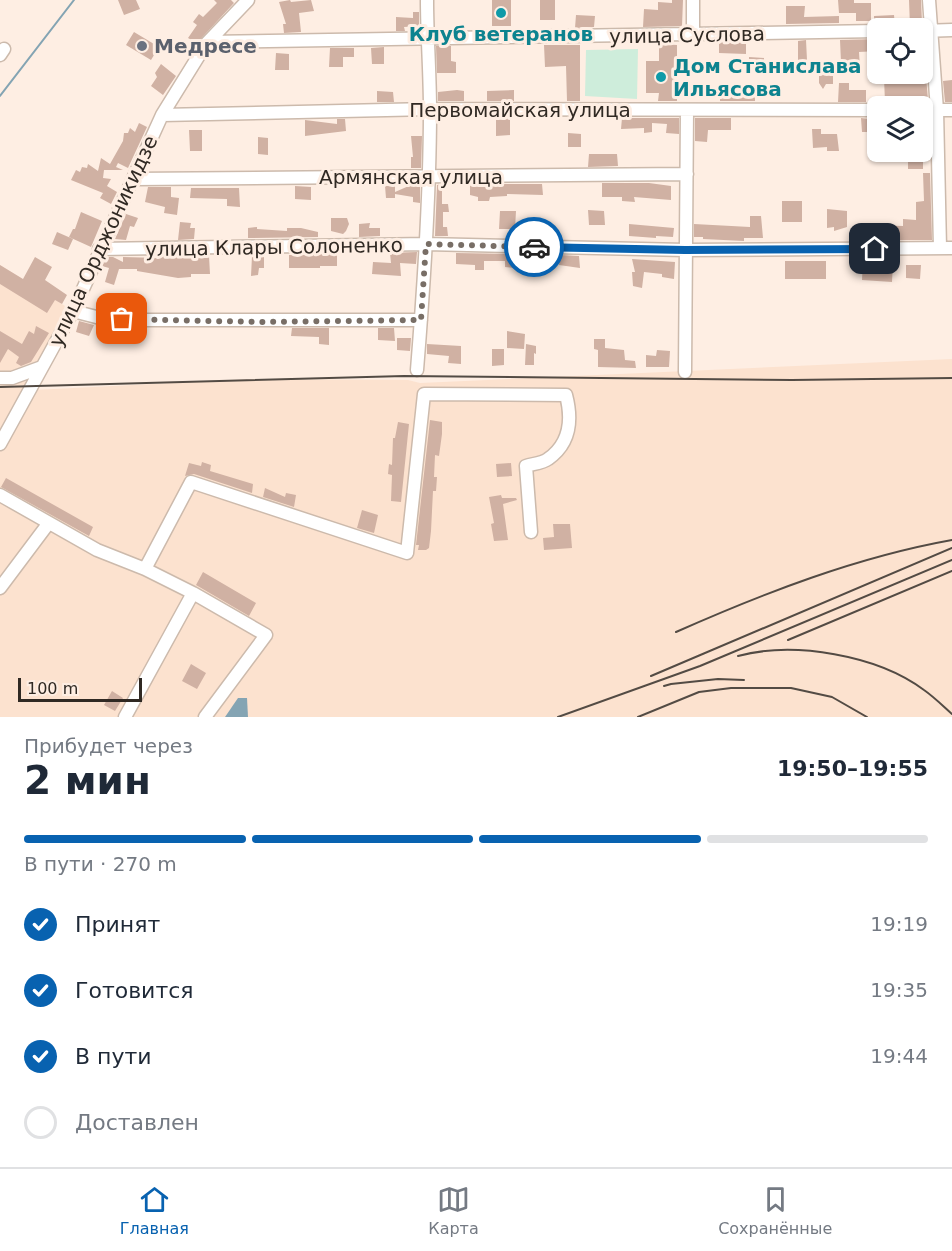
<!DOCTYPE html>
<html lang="ru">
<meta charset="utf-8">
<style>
:root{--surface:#fff;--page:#f6f6f7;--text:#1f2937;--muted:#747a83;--line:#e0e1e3;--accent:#0862b0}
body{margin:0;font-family:"DejaVu Sans",sans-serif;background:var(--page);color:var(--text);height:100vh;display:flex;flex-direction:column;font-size:22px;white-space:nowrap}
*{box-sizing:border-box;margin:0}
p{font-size:20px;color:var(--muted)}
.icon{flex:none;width:33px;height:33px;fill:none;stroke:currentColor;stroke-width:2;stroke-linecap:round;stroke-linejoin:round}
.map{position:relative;height:717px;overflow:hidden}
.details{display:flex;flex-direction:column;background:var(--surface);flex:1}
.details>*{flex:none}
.tools{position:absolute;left:867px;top:18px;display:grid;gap:12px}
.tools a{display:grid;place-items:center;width:66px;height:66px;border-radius:9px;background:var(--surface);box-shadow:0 2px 4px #0004;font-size:30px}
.scale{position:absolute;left:18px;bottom:15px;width:124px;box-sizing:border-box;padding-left:6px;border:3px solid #302923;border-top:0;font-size:16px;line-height:21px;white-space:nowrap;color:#302923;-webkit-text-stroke:4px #feeee3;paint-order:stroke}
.pin{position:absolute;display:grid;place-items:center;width:51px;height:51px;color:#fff;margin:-26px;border-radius:12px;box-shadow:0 3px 9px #0006}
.courier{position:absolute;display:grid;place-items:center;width:60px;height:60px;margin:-30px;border:4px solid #0862b0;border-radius:50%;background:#fff;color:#222;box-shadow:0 2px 8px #0007}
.overview em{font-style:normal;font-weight:800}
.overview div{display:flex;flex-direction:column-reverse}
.overview{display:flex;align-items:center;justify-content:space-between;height:102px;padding:0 24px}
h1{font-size:39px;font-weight:800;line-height:45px}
.bar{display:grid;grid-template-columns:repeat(4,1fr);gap:9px 6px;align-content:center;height:72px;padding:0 24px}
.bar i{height:8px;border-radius:4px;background:var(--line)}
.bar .current{background:var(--accent)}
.bar p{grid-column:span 4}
ol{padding:0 24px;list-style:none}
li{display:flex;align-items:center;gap:18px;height:66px}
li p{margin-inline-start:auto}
li .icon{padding:6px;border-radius:50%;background:var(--accent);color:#fff;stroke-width:4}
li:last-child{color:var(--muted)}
li i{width:33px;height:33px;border:3px solid var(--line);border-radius:50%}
.dock{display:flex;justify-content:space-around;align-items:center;height:84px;border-top:2px solid var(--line);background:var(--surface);font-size:16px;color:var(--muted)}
.dock a{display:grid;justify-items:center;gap:3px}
.dock .current{color:var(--accent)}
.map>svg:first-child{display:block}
.built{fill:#fce2cf}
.green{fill:#ceeddb}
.water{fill:#84a4b3}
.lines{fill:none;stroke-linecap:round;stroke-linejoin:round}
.stream{stroke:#84a4b3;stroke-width:2}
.building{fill:#d0b1a3}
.minor-casing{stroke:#ccbaac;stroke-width:15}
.minor{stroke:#fff;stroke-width:12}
.rail{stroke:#534b44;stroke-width:2}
.done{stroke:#786e66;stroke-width:6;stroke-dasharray:0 10.8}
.route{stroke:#0862b0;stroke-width:8}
.culture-dot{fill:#0f9aa8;stroke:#feeee3;stroke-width:2}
.worship-dot{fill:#6b7280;stroke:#feeee3;stroke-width:2}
.labels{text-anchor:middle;stroke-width:6;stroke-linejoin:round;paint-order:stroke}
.culture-label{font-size:20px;font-weight:bold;fill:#0d838f;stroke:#feeee3}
.street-label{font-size:20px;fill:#302923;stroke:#feeee3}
.worship-label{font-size:20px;font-weight:bold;fill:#5b616d;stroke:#feeee3;text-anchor:start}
</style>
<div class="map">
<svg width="952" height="717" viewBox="0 0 952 717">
<rect width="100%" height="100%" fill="#feeee3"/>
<path class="built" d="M0,265L73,311L34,390L251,379L408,380L420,383L952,359V717H0Z"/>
<path class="green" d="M638,49L637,99L585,96L586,50Z"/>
<path class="water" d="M238,698H247L248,717H225Z"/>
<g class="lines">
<path class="stream" d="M0,96L74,0"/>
</g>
<path class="building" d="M118,0H136L140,9L124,15Z
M214,0H231L234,3L197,43L188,38L197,25L193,22L199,14L203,17L217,3Z
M290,0L291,2L311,0L314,11L299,13L301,32L284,33L283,24H286L279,2Z
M492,0H511V26H492Z
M540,0H555V20H540Z
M672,0H683L682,26L643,27L644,9L658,10V2L672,3Z
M838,0H854V3H871V21H856V13H839Z
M909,0H921L922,23L915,26L910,27Z
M786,6H805L804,17L839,16V23L786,24Z
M413,12H419V26L404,27L405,31H396V17L413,18Z
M576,15L595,16L594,27L575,28Z
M894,15L895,26L885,27L874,23V16Z
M134,32L159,47L151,60L126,45Z
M878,39V51L859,52L860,69H851V62H841L840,40Z
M806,40L807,60H798V41Z
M746,41V54L719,53V42Z
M659,44L677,45V101H658L659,93H646V61H659Z
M544,45H580V101H567L566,66L545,67Z
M436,46H451V61L456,62V73H437Z
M384,47V64H372L371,48Z
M330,48H354V57H343V67H329Z
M276,53L289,54V70H275Z
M749,57L764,58V72L749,71Z
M161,64L176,76L163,95L151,86L157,77L155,73Z
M819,73H833V84H826L823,89L819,83Z
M926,76L928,100L885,102L884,78Z
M952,80V102H945L943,81Z
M839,83H849V90H866V102H838Z
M457,90L464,91V101H438V92Z
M514,90V101H487V91Z
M377,91L393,92L394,102H377Z
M755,91V101H720V93L748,94V92Z
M496,117H510V135L496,136Z
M622,118H679V134L666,133L667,124L652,123V132L644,133V128L621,129Z
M695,118H731V130H708L707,142L695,141Z
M861,118L878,120V132H862Z
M337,119H345L346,131L305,136V120L337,124Z
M139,123L147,127L128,168L118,163L116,167L123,170H104L103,178L111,179L107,186L117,192L111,204L100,198L103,193L71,180L76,170L80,172L82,167L87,168L88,164L98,171L101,158L110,164L123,141L124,133H128L130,128L135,132Z
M812,129H821V134H837L839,151H827V147L813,148Z
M189,130H202V151H190Z
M568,133L581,134V147H568Z
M411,136H422L421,168H411V157H413Z
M258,137L268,138V155L258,154Z
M589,154H617L618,166L588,167Z
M908,156H923V169H908Z
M923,173H930L932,240H873L872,225L903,226V219L916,220V202L924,201Z
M602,183H649L671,186V200L634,197L635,202L622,201V197H602Z
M442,184V204H448L449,212H443V227H447L448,236H435L437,185Z
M470,184H542L543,195L507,194V196L490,197L489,201H478V197L470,195Z
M411,185H420V203L413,202V197L395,194V198H386L385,186H395V192Z
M295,186L311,187V200L295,199Z
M148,187H171V197L179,198L177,215L164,213L165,207L145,202Z
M191,188H239L240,207L227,206V199L190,198Z
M782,201H802V222H782Z
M827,209L847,211V227L834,231V227L827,228Z
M588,210L604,211L605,225H589Z
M500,211H516L515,229H499Z
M81,212L102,221L91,247L69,237L73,229H75Z
M126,214L138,218L134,227L130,226L126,240L115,239Z
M750,216H761L763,238H744V241L703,239V237H694V224L750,227Z
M331,218H347L349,224L346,231L343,234L331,231Z
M180,222L191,223L190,228H195L194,239L178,240Z
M370,223L369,228H380V236L359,237V224Z
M629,224L674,228L673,237L656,236V238L629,236Z
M257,227V229L287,231V228H301L318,232V237L248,238V228Z
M57,232L73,239L68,250L52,244Z
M417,252L416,264L400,263L401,276L372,274L373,262L391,263L390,253Z
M456,253L514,254V268L505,267V261H484V270H475V265L456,264Z
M328,254H337V266H320V268H289V255Z
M560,255L579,256L580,268L559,265Z
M159,256H209L210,274H191V277L178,278L137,271V269H119L114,285L105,282L109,268L102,266L107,257H113L123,262V257L159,258Z
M252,256H264V268H259L258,275L251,276Z
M35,257L52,267L45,280L67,295L62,304L55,300L47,313L0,284V265L23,279Z
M632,259L675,262L674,279L662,277V274L644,272L642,288L633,286L632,272H635Z
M863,260L893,262L892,282L862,280Z
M785,261H826V279H785Z
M906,265H921L920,279L906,278Z
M79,321L94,325L89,336L76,332Z
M36,326L49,333L31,362L21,366L16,363L19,357L8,349L0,363V331L22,344L29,331L34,334Z
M292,328H329V345L319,344V337L291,336Z
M378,328H394L395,341L378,340Z
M507,331L525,334L524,349L507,348Z
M397,338H411L410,351L397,350Z
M594,339H605V348L624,350L625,360L635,361L636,368L598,367V350L594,349Z
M427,344L461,346V364L448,363L449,356L427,354Z
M526,344L536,346V354L534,353V365H525Z
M492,349H504V365L492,366Z
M657,350L670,351L669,367H646V355L656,356Z
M430,420L442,422V434L439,456L435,455L434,477H437L436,491H433L431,531L429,548L426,550H418L419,545H416Z
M398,422L409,424L401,502L391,501L392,475L388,474L389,464L392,465L393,438H395Z
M202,462L211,465L210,471L253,484L252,493L194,474L185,476L189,463L201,466Z
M511,463L512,476L497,477L496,464Z
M6,478L93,527L89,536L1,487Z
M265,488L285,497L286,493L296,495L294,507L263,497Z
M501,495L502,498H516L517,500L503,504L508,540L494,541L491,524L494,523L489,497Z
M362,510L378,515L374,533L357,528Z
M553,524H570L572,548L544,550L543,538L554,537Z
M203,572L256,603L249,616L196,585Z
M191,664L206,673L197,689L182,681Z
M112,691L123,698L115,711L104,705Z"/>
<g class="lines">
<defs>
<path id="minor" d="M929,0L937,110L940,248
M922,31L952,30
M693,35V0
M208,42L878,31
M0,55L4,49
M922,110H952
M162,115L430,109L878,110
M134,179L687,174
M99,249L426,244L685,250L952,248
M73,311L104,319L140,320H421
M417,370C424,284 430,197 430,110C430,73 427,37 427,0
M685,372L687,110
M0,378H12L42,367
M0,444L73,311L162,115L206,44L248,0
M0,495L97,550L145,569L193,593L266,635L205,717
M145,569L191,482L407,553L424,394L566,395C572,418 571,443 548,459C543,463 532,464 526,466L531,532
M0,588L48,524
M125,717L193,593"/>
</defs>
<use href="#minor" class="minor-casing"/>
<use href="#minor" class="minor"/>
<path class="rail" d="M0,387L404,376L792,380L952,378
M676,632C764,593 857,557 952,540
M788,640L952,571
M738,656C794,641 877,655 924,690C934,697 943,706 952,714
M651,676L952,548
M664,686L671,684L718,679L744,680
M558,717L700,666L952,560
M638,717L699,692L731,688H791L832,697L867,717"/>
</g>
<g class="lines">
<path class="done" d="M122,319L259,322L421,320L426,244L534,247"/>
<path class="route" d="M534,247L685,250L875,249"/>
</g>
<g class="culture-dot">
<circle cx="501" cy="13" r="6"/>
<circle cx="661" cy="77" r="6"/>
</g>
<circle class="worship-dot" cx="142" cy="46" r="6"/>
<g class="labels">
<g class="culture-label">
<text x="501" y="41">Клуб ветеранов</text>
<text x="673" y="73" text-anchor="start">Дом Станислава<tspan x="673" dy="23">Ильясова</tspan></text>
</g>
<g class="street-label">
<text transform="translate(687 35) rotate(-1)" y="7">улица Суслова</text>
<text x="520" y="117">Первомайская улица</text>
<text x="411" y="184">Армянская улица</text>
<text transform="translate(103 241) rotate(-65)" y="7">улица Орджоникидзе</text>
<text transform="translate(274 247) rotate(-1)" y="7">улица Клары Солоненко</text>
</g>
<g class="worship-label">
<text x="154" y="53">Медресе</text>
</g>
</g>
</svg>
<div class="tools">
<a><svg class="icon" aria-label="locate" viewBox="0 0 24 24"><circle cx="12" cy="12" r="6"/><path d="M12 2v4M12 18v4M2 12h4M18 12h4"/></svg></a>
<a><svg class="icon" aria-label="layers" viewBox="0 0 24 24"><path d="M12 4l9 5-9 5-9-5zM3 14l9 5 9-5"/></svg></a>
</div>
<div class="scale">100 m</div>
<div class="pin" style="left:122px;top:319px;background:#ea580c"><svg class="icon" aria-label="bag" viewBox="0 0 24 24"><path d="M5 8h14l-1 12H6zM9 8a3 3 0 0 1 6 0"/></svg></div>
<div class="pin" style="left:875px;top:249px;background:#1f2937"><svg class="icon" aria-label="home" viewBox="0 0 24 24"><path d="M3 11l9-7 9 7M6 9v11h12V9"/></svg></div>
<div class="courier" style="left:534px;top:247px"><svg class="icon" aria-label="car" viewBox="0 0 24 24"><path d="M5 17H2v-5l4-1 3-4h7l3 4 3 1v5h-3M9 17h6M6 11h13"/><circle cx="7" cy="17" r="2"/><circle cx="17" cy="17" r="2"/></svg></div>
</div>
<section class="details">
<div class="overview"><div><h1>2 мин</h1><p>Прибудет через</p></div><em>19:50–19:55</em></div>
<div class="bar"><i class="current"></i><i class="current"></i><i class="current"></i><i></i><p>В пути · 270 m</p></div>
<ol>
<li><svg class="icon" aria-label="check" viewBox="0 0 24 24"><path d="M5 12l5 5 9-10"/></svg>Принят<p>19:19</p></li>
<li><svg class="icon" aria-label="check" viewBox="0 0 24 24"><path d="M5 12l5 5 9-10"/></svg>Готовится<p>19:35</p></li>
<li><svg class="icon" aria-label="check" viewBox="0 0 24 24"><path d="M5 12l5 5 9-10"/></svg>В пути<p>19:44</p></li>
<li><i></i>Доставлен</li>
</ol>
</section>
<nav class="dock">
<a class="current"><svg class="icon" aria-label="home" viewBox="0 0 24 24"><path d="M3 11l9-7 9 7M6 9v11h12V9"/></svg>Главная</a>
<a><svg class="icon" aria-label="map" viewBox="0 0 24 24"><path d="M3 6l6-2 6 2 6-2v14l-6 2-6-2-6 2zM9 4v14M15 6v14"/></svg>Карта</a>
<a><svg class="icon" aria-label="saved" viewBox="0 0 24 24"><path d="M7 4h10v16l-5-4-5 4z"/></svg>Сохранённые</a>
</nav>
